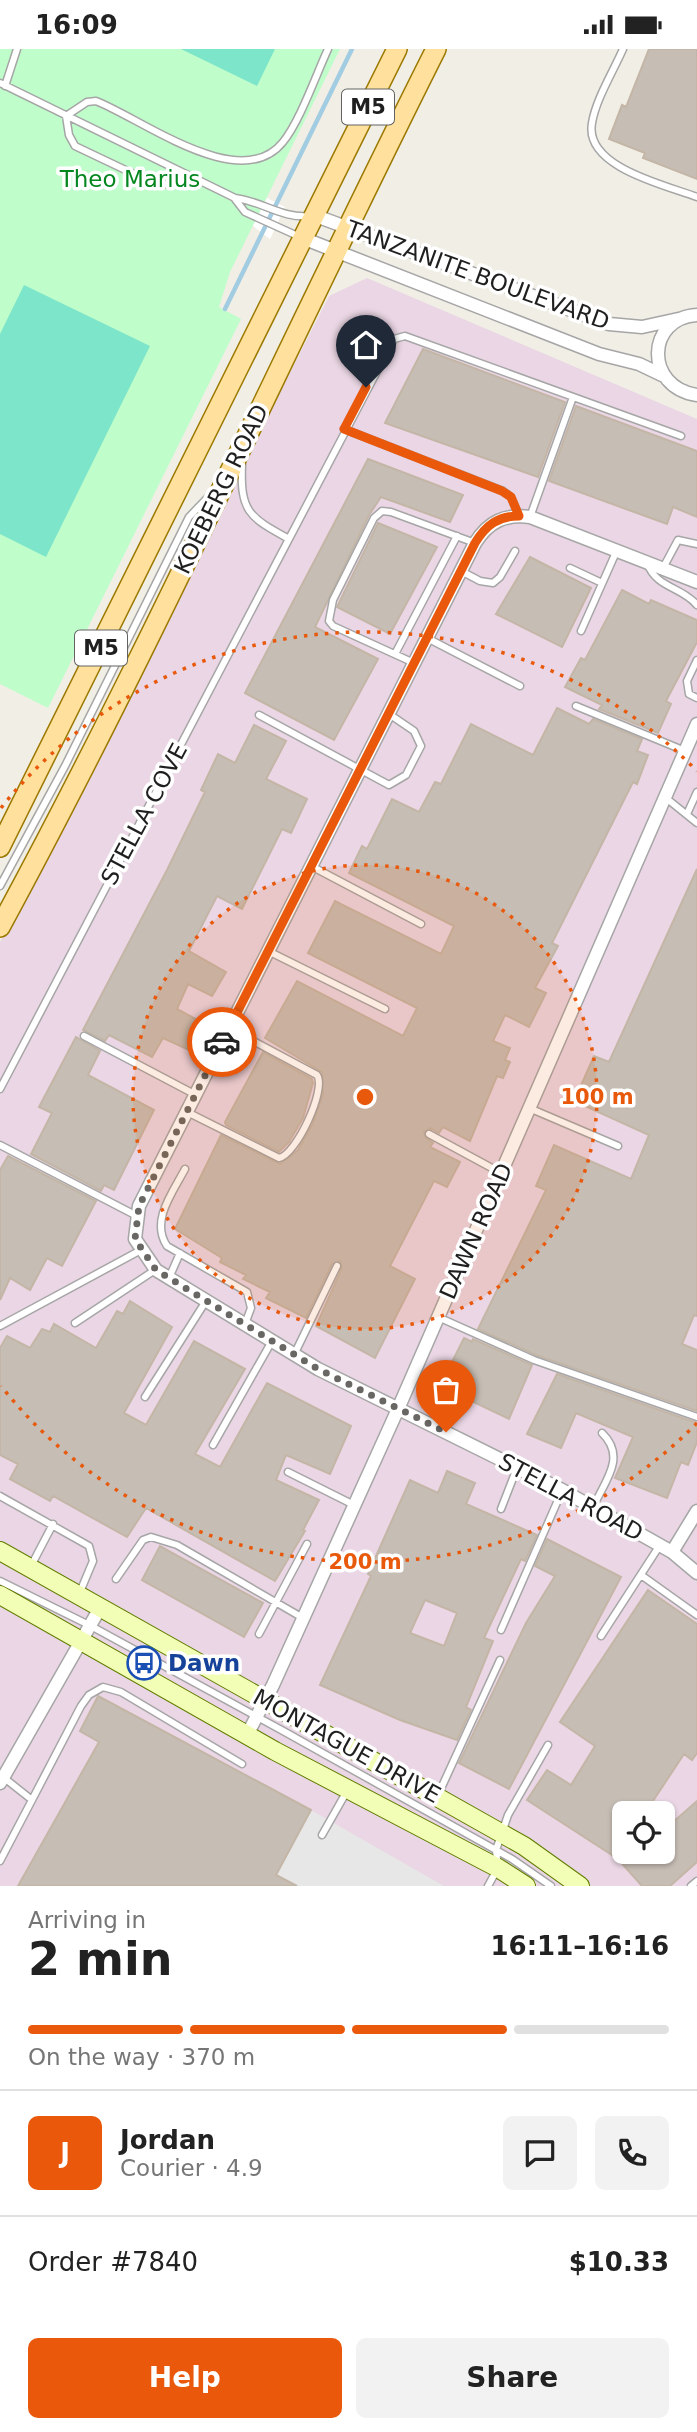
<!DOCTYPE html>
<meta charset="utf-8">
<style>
:root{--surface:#fff;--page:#f2f2f2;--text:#222;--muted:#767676;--line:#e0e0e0;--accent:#ea580c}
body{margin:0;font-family:"DejaVu Sans",sans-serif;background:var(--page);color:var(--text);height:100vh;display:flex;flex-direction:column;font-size:26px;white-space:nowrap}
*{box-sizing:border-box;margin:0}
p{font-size:23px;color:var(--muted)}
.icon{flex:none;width:38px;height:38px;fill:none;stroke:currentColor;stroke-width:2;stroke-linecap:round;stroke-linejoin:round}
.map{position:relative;height:1837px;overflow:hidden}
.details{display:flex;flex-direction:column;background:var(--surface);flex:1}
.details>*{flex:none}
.controls{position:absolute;left:612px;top:1752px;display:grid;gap:14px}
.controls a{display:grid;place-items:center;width:63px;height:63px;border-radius:10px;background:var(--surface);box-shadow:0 2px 5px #0004;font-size:35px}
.pin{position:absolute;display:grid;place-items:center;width:60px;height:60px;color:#fff;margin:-72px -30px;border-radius:50% 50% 50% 0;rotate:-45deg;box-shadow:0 0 7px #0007}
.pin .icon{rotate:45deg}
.courier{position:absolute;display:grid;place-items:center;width:70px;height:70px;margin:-35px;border:5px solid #ea580c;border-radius:50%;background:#fff;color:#222;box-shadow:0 2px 9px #0007}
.headline em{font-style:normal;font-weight:600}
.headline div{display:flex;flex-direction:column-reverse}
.headline{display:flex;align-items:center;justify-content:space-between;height:119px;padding:0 28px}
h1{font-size:46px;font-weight:600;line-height:52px}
.bar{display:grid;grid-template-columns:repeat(4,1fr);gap:10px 7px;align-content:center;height:84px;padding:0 28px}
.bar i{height:9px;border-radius:5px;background:var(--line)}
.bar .active{background:var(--accent)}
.bar p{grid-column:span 4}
.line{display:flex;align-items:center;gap:18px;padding:0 28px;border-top:2px solid var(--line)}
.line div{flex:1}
.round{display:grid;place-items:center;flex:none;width:74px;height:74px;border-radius:10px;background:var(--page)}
.primary-button{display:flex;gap:14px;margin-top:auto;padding:14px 28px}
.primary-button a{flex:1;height:80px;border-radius:10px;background:var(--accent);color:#fff;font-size:28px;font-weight:600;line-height:80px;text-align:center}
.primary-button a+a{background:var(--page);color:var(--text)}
.status{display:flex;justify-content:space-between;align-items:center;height:49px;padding:0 35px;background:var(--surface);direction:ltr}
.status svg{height:19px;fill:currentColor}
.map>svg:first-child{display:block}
.industrial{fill:#ead6e4;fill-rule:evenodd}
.park{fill:#bffdcb}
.pitch{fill:#7de5c9}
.parking{fill:#e7e7e7}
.pier{fill:#fff}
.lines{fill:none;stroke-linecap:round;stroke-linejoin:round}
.stream{stroke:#a2cce1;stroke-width:4.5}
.building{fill:#c6bdb4;stroke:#c4b6a6;stroke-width:2;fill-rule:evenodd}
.lane-casing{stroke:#a6a6a6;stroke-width:9}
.street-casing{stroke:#a6a6a6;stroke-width:15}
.secondary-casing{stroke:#617d00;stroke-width:20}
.primary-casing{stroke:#9b7900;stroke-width:22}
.lane{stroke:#fff;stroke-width:6}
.street{stroke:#fff;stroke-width:12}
.secondary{stroke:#f2feb6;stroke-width:18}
.primary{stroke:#ffe09c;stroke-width:19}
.done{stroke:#686764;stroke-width:7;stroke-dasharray:0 12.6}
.route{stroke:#ea580c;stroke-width:9}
.ring{fill:none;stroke:#e8590c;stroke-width:3.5;stroke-dasharray:3.5 7}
.labels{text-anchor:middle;stroke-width:7;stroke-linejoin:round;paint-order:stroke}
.shield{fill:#fff;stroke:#626262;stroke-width:2}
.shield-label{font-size:21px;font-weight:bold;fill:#1f1f1f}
.park-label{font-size:23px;fill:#04871e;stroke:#fff}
.street-label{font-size:23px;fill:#1f1f1f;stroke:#fff}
.transit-label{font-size:23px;font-weight:bold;fill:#164399;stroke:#fff;text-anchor:start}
.centre{fill:#e8590c;stroke:#fff;stroke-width:3.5}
.ring-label{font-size:21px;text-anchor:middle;font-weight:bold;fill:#e8590c;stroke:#fff;stroke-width:7;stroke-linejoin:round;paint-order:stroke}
</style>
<div class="status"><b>16:09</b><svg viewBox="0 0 49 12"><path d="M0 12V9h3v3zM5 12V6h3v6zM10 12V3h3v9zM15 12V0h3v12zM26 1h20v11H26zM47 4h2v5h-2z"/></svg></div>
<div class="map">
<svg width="697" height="1837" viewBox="0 0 697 1837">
<rect width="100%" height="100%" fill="#f1eee5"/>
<path class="industrial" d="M367,229L697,370V1837H0V893L329,247ZM625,1764H663V1802H625Z"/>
<path class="park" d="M0,0H340L230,223L219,258L241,270L48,659L0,635Z"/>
<path class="pitch" d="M181,0H275L257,37Z
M24,236L150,297L46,508L0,485V285Z"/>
<path class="parking" d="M311,1761L444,1837H283L276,1826Z"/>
<path class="pier" d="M267,149L285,158L270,190L253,177Z"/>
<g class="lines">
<path class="stream" d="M225,260L352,0"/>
</g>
<path class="building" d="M649,0H697V130L643,109L645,104L609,90L622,56L626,58Z
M423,300L565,353L538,428L385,374Z
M576,357L697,402V468L673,458L667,475L549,432Z
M368,410L463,446L450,473L381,448L369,466L315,578L378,610L334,691L245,644Z
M378,474L437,498L390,585L337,558Z
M530,508L591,539L562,598L496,565Z
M622,541L649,555L651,551L697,571V593L666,652L671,655L658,684L599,660L602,656L565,638L581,609L585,611Z
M557,659L589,675L593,670L642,690L637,702L648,706L637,735L633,733L552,894L558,897L535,939L546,944L529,978L505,966L493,992L510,999L505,1011L510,1013L503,1029L497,1027L470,1092L443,1078L439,1084L430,1079L424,1083L425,1088L433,1094L430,1098L460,1113L447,1138L434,1132L390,1217L415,1230L375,1309L316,1277L342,1219L340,1212L332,1215L306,1269L266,1249L270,1243L243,1230L246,1226L220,1213L222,1209L175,1180L221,1086L280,1115L298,1101L313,1074L323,1045L322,1023L265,989L297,932L403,987L417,959L308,904L335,852L441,905L454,877L349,824L362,797L367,800L392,750L419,763L435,733L441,735L471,675L533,706Z
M254,676L286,692L266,730L307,750L291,784L282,780L242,860L217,847L189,902L226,923L212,947L188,935L177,960L203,974L189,1001L163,989L152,1008L109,986L105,992L83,981L167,821L205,743L201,741L218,705L235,714Z
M697,820V1267L694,1266L682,1295L697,1301V1362L536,1306L478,1280L546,1141L536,1137L554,1096L631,1130L649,1086L574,1052L594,1007L609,1013Z
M76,988L100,1002L88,1026L154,1061L114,1141L104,1136L101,1142L31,1105L52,1064L39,1058Z
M263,1003L312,1030L313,1034L303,1069L289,1093L279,1103L226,1076L225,1073Z
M8,1107L96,1152L62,1217L47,1209L30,1241L10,1229L0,1251V1121Z
M130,1252L172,1278L124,1364L146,1376L194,1292L245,1320L195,1405L220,1418L267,1334L351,1377L330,1425L286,1406L276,1431L319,1451L303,1481L305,1482L275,1532L146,1459L127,1488L53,1447L50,1452L10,1430L18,1415L0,1406V1299L7,1287L30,1299L42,1280L50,1283L54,1275L96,1299L117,1262L123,1265Z
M464,1289L472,1293L473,1290L532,1316L509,1370L440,1337Z
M557,1325L697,1374V1393L688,1416L681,1413L667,1449L615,1429L633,1388L576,1364L561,1399L527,1385Z
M447,1422L475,1434L466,1455L537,1486L525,1512L521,1510L484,1589L493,1592L466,1658L471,1661L457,1691L400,1671L320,1636L371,1527L368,1525L410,1431L438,1444ZM425,1551L457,1564L444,1597L410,1584Z
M547,1490L621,1528L509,1740L459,1714L526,1574L555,1527L535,1517Z
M160,1497L263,1554L244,1588L142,1531Z
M648,1541L697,1575V1704L692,1711L684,1705L645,1764H625V1802H663V1782L697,1752V1813L670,1837H642L618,1810L527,1751L547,1721L571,1736L595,1697L560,1673Z
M98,1647L311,1761L276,1826L297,1837H18L99,1693L80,1682Z"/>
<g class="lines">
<defs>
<path id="lane" d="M623,0C613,23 596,50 592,74C584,118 665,136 697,148
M0,34L235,149C262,152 282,170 310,167
M5,37L17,0
M200,132L157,136L75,97L69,86L66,67L87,53L96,52C142,70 241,146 283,93C300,72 316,26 328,0
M235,150L245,163L300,188
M344,380L503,442L511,448L519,467
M242,415C240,463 249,468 289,490
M530,468L573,348
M647,514C657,540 681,537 697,556
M570,519L602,534
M663,519L678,491L697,495
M461,522L480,532L493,534L500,528L515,502
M581,582L617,501
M427,589L520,637
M395,605L457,487
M697,611L687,632L689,645L697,649
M414,614L333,577L329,572L333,551L374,469L382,462L391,463L475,494
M576,657L685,702
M259,666L389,736L406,726L421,697L414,682L389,665
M666,749L697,774
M687,765L697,743
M311,817L421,875
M0,837L65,717L189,468L211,445
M268,902L385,960
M84,987L196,1046
M0,1040L394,290L405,287L681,387
M529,1059L618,1097
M187,1063L279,1109C296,1106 327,1040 317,1026L229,979
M429,1085L501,1124
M0,1096L137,1167
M185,1120C173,1143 150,1172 167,1197L247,1243L251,1259L245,1275
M169,1229L180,1204
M438,1268L534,1311L697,1368
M75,1274L155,1221
M0,1277L141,1201
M294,1306L337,1217
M145,1348L206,1252
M213,1396L272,1292
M288,1423L354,1456
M0,1447L89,1497L93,1512L80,1543
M593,1458C605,1432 627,1408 602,1384
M501,1460L517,1419
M31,1517L53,1475
M641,1526L697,1566
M116,1530L143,1491L151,1488L177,1496L303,1569
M0,1532L91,1577L285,1683L512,1810L551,1837
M501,1581L562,1442
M259,1585L307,1495
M601,1587L660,1496
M438,1746L500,1611
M32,1751L81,1657L89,1646L103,1638L121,1643L242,1715
M322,1786L347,1742
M0,1812L32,1751L3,1728
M488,1837L498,1819L496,1801L508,1766L548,1696
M691,1837L697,1832"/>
<path id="street" d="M316,167L609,275L642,278L683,269
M305,190L599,305L639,315L662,326
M697,266C646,269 644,338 697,346
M697,533L530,468C505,465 489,472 475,494L139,1157L135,1190L156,1221L318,1320L562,1441L672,1503L697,1524
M672,1503L697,1462
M247,1686L273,1636L398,1360L697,675
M0,1734L100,1559"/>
<path id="secondary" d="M0,1502L524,1797L580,1837
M0,1546L275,1702L498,1819L526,1837"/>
<path id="primary" d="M0,798L397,0
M0,878C156,590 289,292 436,0"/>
</defs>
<use href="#lane" class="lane-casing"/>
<use href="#street" class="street-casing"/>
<use href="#secondary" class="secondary-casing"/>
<use href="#primary" class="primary-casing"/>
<use href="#lane" class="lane"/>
<use href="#street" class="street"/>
<use href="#secondary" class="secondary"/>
<use href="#primary" class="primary"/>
</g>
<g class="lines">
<path class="done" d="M222,993L139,1157L135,1190L156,1221L318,1320L446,1383"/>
<path class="route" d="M222,993L475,494C486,476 498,467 519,467L511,448L502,442L344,380L366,338"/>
</g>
<circle cx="365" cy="1048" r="232" fill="#e8590c" fill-opacity=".12"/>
<g class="ring">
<circle cx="365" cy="1048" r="232"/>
<path d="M697 1374A465 465 0 0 1 1 1337M1 759A465 465 0 0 1 697 722"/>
</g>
<defs>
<symbol id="bus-ring" viewBox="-11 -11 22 22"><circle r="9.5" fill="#fff" stroke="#1a4fb4" stroke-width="1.5"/><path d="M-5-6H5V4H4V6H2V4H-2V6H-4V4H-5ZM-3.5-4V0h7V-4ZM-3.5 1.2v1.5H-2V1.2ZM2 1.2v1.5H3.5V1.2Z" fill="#1a4fb4"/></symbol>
</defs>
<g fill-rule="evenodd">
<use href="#bus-ring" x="125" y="1595" width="38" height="38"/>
</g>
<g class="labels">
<g class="shield">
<rect x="342" y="40.5" width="52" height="35" rx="5"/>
<rect x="75" y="581.5" width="52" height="35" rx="5"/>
</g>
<g class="shield-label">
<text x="368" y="65">M5</text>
<text x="101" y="606">M5</text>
</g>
<g class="park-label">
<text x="130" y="138">Theo Marius</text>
</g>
<g class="street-label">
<text transform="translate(478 226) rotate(20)" y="8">TANZANITE BOULEVARD</text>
<text transform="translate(221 440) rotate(-64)" y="8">KOEBERG ROAD</text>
<text transform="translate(144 765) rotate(-62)" y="8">STELLA COVE</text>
<text transform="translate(476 1182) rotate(-66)" y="8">DAWN ROAD</text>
<text transform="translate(571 1448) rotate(28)" y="8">STELLA ROAD</text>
<text transform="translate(347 1697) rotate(29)" y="8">MONTAGUE DRIVE</text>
</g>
<g class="transit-label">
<text x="168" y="1622">Dawn</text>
</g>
</g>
<circle cx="365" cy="1048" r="10" class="centre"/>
<g class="ring-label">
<text x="597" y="1055">100 m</text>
<text x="365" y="1520">200 m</text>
</g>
</svg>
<div class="controls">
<a><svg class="icon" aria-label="locate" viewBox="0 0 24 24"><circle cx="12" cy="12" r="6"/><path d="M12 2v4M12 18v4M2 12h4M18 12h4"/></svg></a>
</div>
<div class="pin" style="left:446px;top:1383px;background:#ea580c"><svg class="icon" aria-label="bag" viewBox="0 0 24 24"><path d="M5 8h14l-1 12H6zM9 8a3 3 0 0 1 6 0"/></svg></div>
<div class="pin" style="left:366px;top:338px;background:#1f2937"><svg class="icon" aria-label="home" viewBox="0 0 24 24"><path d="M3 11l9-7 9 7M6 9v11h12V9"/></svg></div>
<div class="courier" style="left:222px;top:993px"><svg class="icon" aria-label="car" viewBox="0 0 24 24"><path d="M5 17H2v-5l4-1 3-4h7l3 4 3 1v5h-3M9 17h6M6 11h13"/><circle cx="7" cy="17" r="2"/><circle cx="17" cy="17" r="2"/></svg></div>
</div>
<section class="details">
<div class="headline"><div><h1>2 min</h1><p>Arriving in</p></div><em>16:11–16:16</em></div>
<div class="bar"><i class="active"></i><i class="active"></i><i class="active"></i><i></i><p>On the way · 370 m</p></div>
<div class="line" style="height:126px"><b class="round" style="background:var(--accent);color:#fff">J</b><div><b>Jordan</b><p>Courier · 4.9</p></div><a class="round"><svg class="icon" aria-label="chat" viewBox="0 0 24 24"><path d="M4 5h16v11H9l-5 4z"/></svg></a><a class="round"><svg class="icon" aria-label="phone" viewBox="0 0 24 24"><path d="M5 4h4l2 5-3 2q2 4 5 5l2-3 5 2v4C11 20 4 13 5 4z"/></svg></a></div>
<div class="line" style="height:91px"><div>Order #7840</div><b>$10.33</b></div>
<div class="primary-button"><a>Help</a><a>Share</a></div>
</section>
